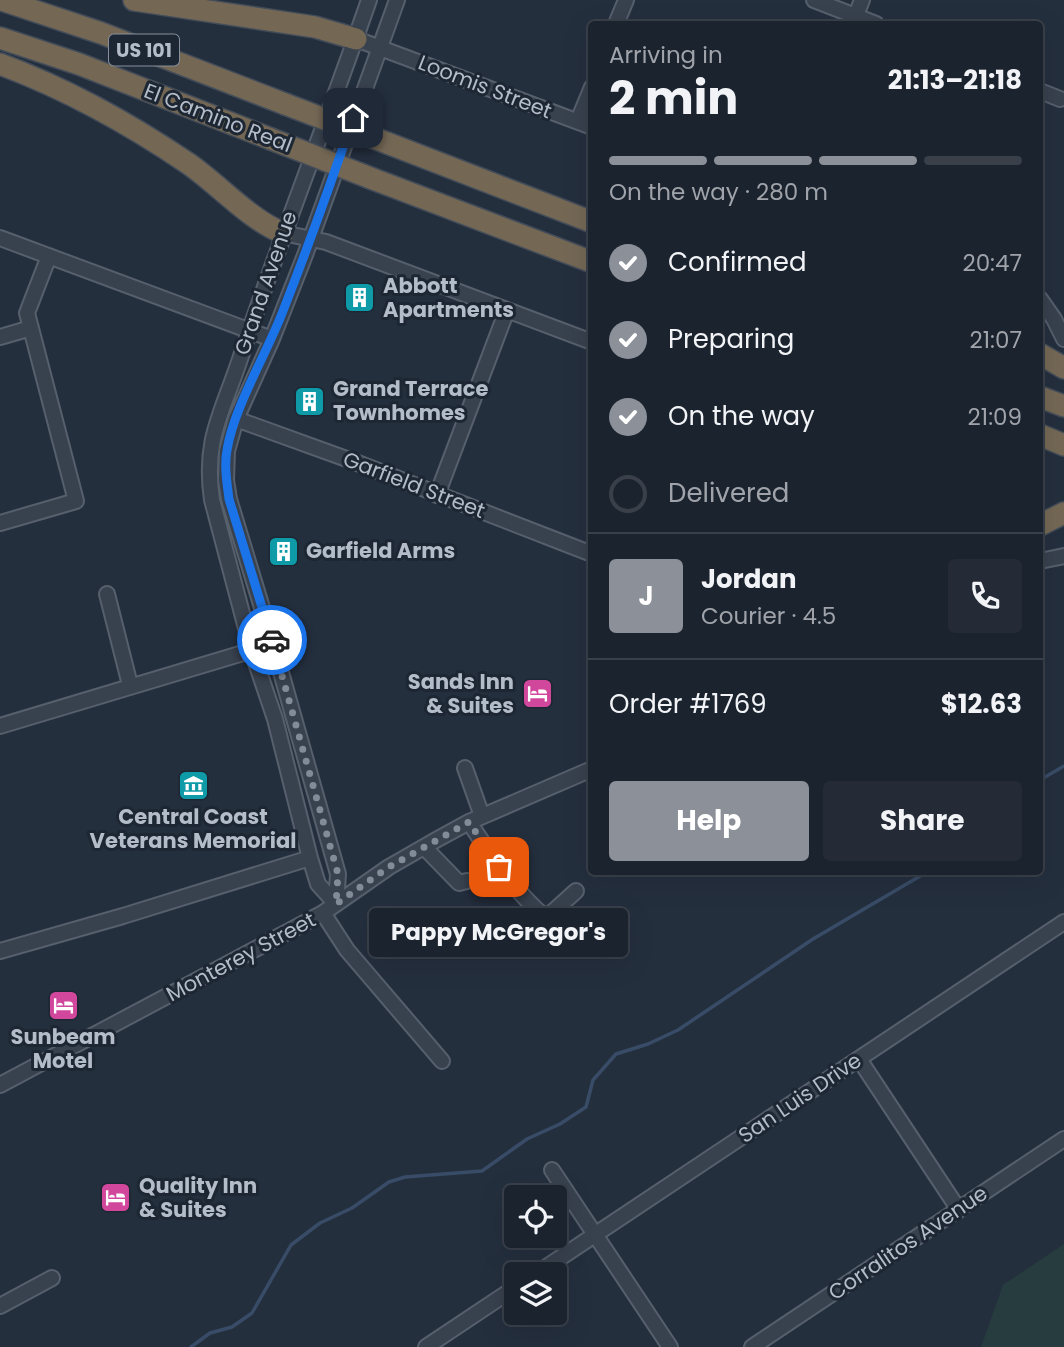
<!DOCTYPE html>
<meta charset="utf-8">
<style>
:root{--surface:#1b232e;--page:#242b36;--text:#f1f3f6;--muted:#a0a4aa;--line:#39404a;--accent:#8c9099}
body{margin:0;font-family:Poppins,sans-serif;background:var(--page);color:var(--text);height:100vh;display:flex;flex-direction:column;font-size:26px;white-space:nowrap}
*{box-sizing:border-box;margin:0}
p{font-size:23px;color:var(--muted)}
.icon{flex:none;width:38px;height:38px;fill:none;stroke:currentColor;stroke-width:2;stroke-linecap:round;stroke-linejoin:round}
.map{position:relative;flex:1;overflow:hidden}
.sheet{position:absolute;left:588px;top:21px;width:455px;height:854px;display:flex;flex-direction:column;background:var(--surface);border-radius:7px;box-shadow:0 7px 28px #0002,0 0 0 2px var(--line)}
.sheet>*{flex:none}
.tools{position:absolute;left:504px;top:1185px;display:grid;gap:14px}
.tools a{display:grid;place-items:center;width:63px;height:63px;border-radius:7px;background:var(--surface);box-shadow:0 7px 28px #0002,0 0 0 2px var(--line);font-size:35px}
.pin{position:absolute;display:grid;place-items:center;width:60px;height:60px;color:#fff;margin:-30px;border-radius:14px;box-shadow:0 4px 10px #0006}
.courier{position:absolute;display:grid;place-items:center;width:70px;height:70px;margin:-35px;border:5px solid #1a73e8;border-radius:50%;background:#fff;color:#222;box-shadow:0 2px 9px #0007}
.bubble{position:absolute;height:49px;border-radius:7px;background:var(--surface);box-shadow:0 7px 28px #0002,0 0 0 2px var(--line);font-size:23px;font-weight:700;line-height:49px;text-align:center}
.overview em{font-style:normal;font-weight:700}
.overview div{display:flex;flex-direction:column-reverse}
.overview{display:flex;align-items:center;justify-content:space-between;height:119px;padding:0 21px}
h1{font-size:46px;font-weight:700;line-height:52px}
.bar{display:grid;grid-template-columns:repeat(4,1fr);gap:10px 7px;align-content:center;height:84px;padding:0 21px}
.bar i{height:9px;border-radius:5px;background:var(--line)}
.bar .current{background:var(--accent)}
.bar p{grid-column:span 4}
.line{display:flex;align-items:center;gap:18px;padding:0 21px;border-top:2px solid var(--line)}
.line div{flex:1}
.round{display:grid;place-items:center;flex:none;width:74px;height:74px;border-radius:7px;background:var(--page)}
ol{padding:0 21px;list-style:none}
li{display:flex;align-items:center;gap:21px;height:77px}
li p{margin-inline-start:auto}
li .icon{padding:7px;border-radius:50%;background:var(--accent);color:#fff;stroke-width:4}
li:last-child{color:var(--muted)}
li i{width:38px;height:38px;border:4px solid var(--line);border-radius:50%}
.action{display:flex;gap:14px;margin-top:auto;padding:14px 21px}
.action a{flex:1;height:80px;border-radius:7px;background:var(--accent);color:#fff;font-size:28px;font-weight:700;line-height:80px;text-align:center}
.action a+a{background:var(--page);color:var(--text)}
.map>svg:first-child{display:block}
.green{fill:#263c3f}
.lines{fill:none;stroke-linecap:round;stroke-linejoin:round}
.stream{stroke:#394c67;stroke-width:3.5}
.minor-tunnel{stroke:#3a4453;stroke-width:14;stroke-dasharray:14 7;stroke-linecap:butt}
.minor-casing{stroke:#565f6c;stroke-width:18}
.highway-casing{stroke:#434c59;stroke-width:24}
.minor{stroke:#38414e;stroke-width:14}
.highway{stroke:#746855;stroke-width:21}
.highway-bridge-casing{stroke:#434c59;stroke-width:24;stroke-linecap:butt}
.highway-bridge{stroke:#746855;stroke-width:21}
.done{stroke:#828b98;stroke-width:7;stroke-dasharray:0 12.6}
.route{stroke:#1a73e8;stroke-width:9}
.labels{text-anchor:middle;stroke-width:6;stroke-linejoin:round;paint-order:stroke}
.shield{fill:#1d2633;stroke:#878f9c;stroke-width:2}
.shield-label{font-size:19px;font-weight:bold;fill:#b4bcc9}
.street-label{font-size:21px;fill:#b4bcc9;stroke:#1d2633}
.poi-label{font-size:21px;font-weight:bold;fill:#b4bcc9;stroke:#1d2633;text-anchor:start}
</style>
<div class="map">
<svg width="1064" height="1347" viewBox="0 0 1064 1347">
<rect width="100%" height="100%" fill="#242f3e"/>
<path class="green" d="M1064,1244V1347H981L1003,1285Z"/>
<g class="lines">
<path class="stream" d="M1040,780L1064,766
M191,1347L210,1333L232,1327L252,1313L291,1245L320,1223L352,1208L389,1182L405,1177L482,1171L527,1139L560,1124L586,1107L593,1080L616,1054L648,1044L678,1030L813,939L927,872"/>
<path class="minor-tunnel" d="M467,881L487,872"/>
<defs>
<path id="minor" d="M814,0L876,24
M853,23L862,0
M616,24L626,0
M356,39L592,127
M1040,91L1060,99
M578,121L592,87
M283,233L326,242L592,342
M0,238L272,339
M1040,299L1054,319L1064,339
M0,337L31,328
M236,419L355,462L592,554
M437,495L507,310
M0,523L76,501L27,313L49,256
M1040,561L1064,556
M107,594L130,685
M0,726L273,644
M465,768L482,816
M469,822C492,857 514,891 546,918L576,891
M424,847L459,883L467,881
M336,904L318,884L310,858L275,719L252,651L212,500C203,438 223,412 241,356C281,236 328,119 369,0
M336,904L338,874L273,644L229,499L226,480L227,451L236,419L272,339L305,255L397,0
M323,913L347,950L442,1061
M0,951L123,916L310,858
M859,1059L959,1210
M0,1085L323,913L389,867L436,840L469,822L592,769
M552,1170L670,1347
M536,1274L1064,922
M0,1306L52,1278
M426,1347L516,1287
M752,1347L1064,1139"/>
<path id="highway" d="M2,0L101,33L285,104
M134,0L315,27L356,39
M0,38L79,64L271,139
M0,64C67,89 130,124 189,164C219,185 250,220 283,233
M387,143L592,222
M373,179L592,262
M1040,354L1064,368
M1040,397L1064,406
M1040,435L1064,445
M1040,525L1064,513"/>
</defs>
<use href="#minor" class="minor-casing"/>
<use href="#highway" class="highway-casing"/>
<use href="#minor" class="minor"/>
<use href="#highway" class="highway"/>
<defs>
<path id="highway-bridge" d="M285,104L387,143
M271,139L373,179"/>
</defs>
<use href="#highway-bridge" class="highway-bridge-casing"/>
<use href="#highway-bridge" class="highway-bridge"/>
</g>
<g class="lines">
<path class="done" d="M272,640L338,874L336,904L389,867L469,822L499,867"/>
<path class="route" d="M272,640L229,499C227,483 224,466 227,450C234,407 267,353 283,311C308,247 331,183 353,118"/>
</g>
<defs>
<symbol id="building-square" viewBox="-11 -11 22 22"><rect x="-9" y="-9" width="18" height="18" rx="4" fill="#0f9aa8" stroke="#1d2633"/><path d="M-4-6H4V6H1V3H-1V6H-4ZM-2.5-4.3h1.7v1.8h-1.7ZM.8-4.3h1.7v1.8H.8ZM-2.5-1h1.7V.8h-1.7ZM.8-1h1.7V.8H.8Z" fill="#fff"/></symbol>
<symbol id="hotel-square" viewBox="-11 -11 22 22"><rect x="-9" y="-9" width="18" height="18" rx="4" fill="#d1479c" stroke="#1d2633"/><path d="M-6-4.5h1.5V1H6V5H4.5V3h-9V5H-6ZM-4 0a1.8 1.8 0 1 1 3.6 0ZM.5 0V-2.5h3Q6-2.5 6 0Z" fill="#fff"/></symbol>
<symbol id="museum-square" viewBox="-11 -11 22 22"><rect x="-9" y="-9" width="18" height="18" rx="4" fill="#0f9aa8" stroke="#1d2633"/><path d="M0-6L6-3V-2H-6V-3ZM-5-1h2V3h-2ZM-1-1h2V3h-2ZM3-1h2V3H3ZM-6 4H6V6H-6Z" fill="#fff"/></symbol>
</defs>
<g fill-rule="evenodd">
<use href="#building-square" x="342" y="280" width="35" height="35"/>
<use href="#building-square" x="292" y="384" width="35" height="35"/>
<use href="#building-square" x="266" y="534" width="35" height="35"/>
<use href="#hotel-square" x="520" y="676" width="35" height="35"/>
<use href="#museum-square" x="176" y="768" width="35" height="35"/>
<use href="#hotel-square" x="46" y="988" width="35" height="35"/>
<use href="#hotel-square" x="98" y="1180" width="35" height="35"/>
</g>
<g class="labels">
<rect class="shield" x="109" y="34.5" width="70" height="31" rx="5"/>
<g class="shield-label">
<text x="144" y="57">US 101</text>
</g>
<g class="street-label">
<text transform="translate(485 87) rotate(21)" y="7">Loomis Street</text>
<text transform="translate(218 118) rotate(21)" y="7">El Camino Real</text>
<text transform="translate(266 283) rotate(-71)" y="7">Grand Avenue</text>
<text transform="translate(414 485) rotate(21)" y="7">Garfield Street</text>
<text transform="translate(241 957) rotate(-28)" y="7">Monterey Street</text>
<text transform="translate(800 1098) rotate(-34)" y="7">San Luis Drive</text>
<text transform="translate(908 1243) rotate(-34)" y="7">Corralitos Avenue</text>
</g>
<g class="poi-label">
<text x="383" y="293">Abbott<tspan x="383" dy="24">Apartments</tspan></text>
<text x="333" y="396">Grand Terrace<tspan x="333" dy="24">Townhomes</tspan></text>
<text x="306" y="558">Garfield Arms</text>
<text x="514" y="689" text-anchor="end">Sands Inn<tspan x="514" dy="24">&amp; Suites</tspan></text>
<text x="193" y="824" text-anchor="middle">Central Coast<tspan x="193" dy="24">Veterans Memorial</tspan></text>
<text x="63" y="1044" text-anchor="middle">Sunbeam<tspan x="63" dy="24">Motel</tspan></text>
<text x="139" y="1193">Quality Inn<tspan x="139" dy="24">&amp; Suites</tspan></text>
</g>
</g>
</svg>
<div class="tools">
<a><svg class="icon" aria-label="locate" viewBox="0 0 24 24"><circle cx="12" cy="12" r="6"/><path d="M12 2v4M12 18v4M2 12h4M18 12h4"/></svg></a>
<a><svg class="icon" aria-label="layers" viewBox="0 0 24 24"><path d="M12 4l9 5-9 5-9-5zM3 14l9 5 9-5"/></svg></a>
</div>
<div class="pin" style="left:499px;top:867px;background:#ea580c"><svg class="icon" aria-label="bag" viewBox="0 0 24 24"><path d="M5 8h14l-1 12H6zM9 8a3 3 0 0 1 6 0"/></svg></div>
<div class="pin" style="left:353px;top:118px;background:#1f2937"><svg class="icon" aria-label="home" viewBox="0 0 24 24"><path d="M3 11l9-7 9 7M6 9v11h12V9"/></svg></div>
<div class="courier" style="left:272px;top:640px"><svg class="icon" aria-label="car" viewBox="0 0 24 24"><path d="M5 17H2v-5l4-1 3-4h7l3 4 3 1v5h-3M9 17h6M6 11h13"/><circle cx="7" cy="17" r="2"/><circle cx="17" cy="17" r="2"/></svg></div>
<div class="bubble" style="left:369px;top:908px;width:259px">Pappy McGregor's</div>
<section class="sheet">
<div class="overview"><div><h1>2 min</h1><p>Arriving in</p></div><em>21:13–21:18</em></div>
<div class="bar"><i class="current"></i><i class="current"></i><i class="current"></i><i></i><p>On the way · 280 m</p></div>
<ol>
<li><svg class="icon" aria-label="check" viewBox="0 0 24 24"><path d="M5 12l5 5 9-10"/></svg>Confirmed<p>20:47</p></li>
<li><svg class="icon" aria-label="check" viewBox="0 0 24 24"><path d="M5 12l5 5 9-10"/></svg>Preparing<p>21:07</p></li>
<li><svg class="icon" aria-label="check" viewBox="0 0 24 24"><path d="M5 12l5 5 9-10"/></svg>On the way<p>21:09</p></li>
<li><i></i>Delivered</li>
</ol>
<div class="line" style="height:126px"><b class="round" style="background:var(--accent);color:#fff">J</b><div><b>Jordan</b><p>Courier · 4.5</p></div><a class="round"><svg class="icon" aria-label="phone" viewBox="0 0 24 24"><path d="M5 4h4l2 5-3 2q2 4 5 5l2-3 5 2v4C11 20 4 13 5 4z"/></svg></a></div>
<div class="line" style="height:91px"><div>Order #1769</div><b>$12.63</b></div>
<div class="action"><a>Help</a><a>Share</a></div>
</section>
</div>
